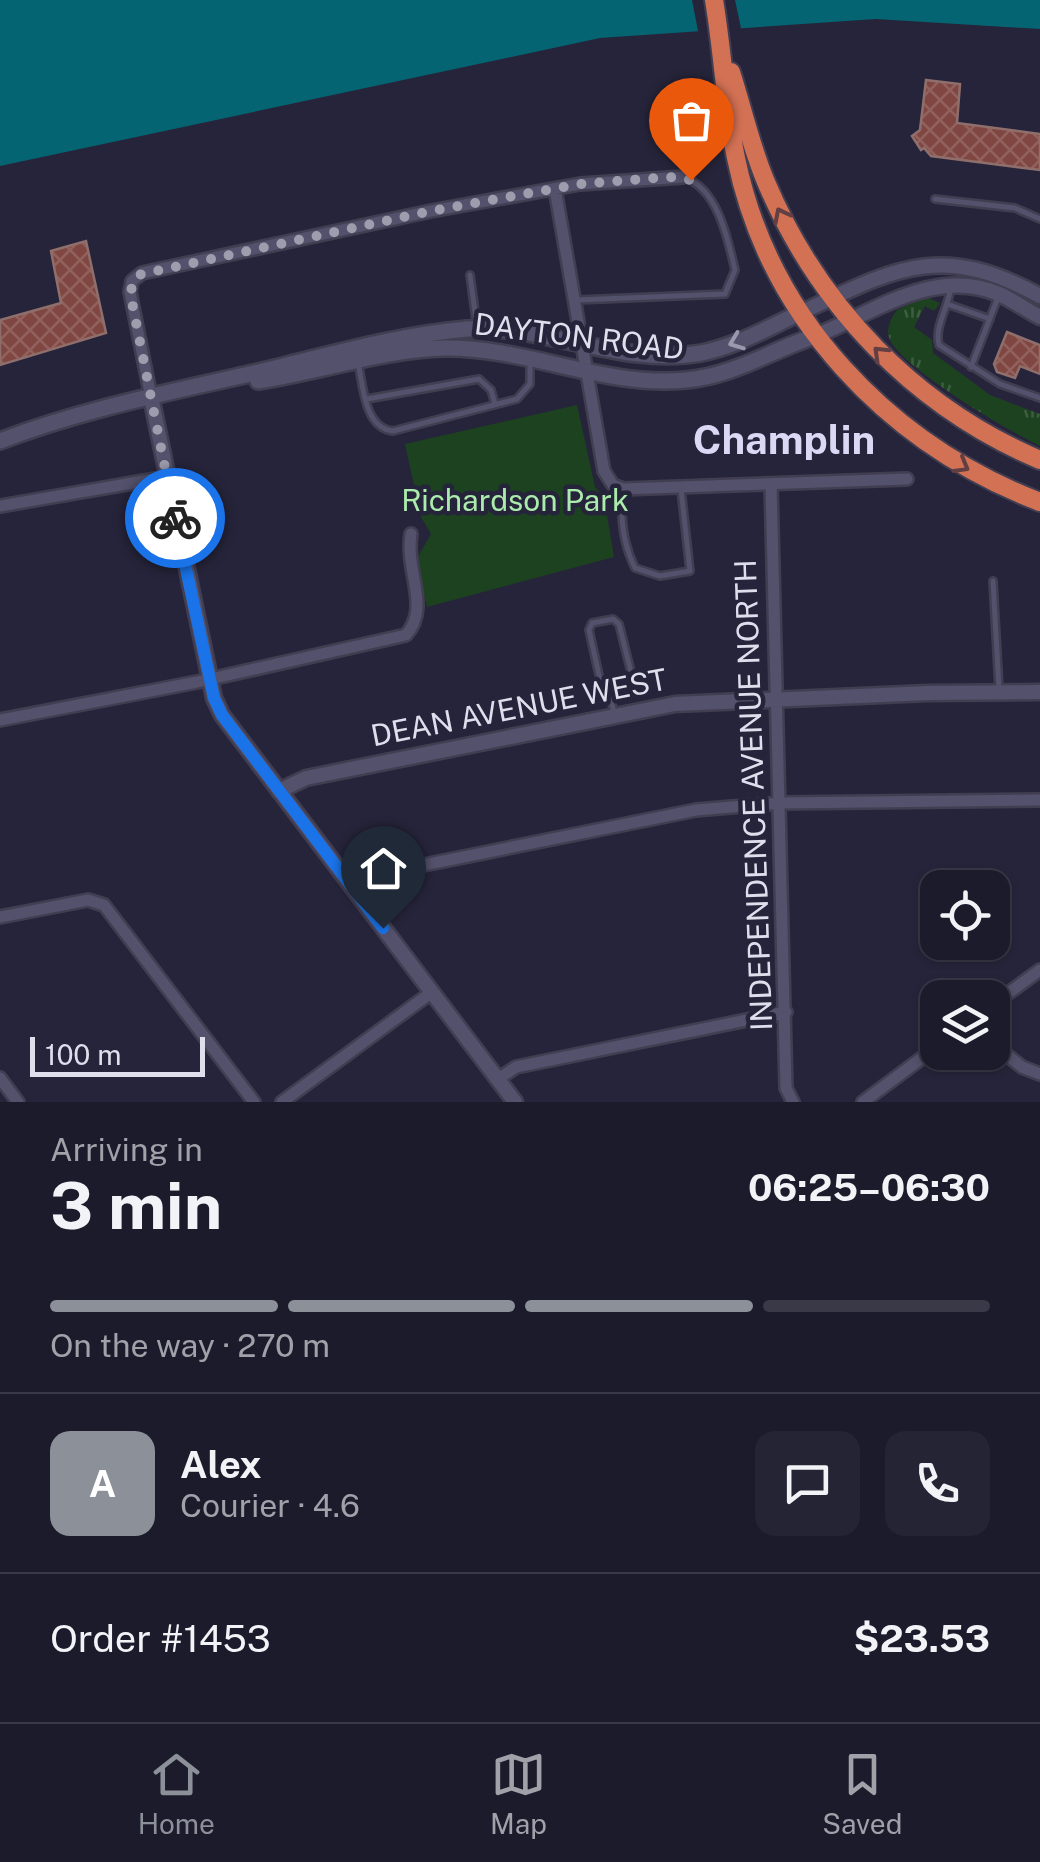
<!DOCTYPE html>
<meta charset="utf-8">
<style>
:root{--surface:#1c1b2c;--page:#252434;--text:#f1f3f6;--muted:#a0a1a9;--line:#3a3948;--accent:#8c9099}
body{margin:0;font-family:"Public Sans",sans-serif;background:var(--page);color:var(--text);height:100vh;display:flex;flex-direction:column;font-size:38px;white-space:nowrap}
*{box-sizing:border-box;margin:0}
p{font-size:32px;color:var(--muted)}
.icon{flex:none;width:55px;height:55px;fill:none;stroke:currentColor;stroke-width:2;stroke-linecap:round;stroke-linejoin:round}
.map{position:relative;height:1102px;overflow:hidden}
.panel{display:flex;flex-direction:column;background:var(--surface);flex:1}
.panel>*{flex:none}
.controls{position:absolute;left:920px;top:870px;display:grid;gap:20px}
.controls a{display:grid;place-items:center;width:90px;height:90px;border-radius:20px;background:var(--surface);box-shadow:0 2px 8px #0004,0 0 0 2px var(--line);font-size:50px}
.scale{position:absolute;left:30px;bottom:25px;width:175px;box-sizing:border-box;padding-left:10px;border:5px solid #dfdeed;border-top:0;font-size:28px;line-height:35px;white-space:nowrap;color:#dfdeed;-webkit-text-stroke:8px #26243a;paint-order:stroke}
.pin{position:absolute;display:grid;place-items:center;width:85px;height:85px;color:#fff;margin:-102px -42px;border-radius:50% 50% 50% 0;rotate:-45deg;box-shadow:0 0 10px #0007}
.pin .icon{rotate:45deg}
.courier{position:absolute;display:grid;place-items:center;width:100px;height:100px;margin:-50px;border:8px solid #1a73e8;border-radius:50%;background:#fff;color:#222;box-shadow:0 2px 12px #0007}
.summary em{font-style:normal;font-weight:700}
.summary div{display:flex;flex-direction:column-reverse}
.summary{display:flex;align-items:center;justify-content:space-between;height:170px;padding:0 50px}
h1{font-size:65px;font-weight:700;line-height:75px}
.bar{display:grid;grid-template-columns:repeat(4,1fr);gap:15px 10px;align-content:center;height:120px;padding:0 50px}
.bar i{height:12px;border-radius:8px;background:var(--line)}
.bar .current{background:var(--accent)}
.bar p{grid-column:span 4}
.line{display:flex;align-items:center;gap:25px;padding:0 50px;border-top:2px solid var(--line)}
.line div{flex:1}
.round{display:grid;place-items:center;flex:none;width:105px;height:105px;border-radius:20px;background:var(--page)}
.menu{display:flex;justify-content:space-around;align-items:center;height:140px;border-top:2px solid var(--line);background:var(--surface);font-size:28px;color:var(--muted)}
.menu a{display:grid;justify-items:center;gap:5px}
.menu .current{color:var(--accent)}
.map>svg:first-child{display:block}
.grass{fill:url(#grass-tufts)}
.park{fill:#1d421f}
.water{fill:#046472}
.pier{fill:#26243a}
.building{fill:url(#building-cross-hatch);stroke:#8f6f6c;stroke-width:2.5}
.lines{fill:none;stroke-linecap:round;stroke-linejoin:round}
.service-casing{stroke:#413e52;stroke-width:10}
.minor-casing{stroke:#413e52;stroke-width:16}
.tertiary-casing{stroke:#413e52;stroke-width:19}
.secondary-casing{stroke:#413e52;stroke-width:20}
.trunk-casing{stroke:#413e52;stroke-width:22}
.service{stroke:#53516b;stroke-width:5}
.minor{stroke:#53516b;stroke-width:11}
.tertiary{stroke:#53516b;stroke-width:14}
.secondary{stroke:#53516b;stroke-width:15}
.trunk{stroke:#d37154;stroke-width:18}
.oneway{stroke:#633f43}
.oneway2{stroke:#9998ac}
.done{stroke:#9e9dae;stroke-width:10;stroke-dasharray:0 18}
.route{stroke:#1a73e8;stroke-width:12}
.labels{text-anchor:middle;stroke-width:9;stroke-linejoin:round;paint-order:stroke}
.street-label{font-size:30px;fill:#dfdeed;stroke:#26243a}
.park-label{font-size:30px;fill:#abecac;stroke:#26243a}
.district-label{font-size:40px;font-weight:bold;fill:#dad8f5;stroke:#26243a}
</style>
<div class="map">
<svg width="1040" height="1102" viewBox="0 0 1040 1102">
<defs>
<pattern id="grass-tufts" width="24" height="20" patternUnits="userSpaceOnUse" patternTransform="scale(2.5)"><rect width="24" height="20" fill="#1d421f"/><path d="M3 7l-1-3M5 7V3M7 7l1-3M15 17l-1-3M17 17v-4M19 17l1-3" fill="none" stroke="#3d5d40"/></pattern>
<pattern id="building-cross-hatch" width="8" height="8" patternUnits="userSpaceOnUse" patternTransform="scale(2.5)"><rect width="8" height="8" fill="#804742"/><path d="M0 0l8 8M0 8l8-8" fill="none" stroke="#92615e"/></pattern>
</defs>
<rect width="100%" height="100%" fill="#26243a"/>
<path class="grass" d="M926,297L940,303L934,311L925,306L914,327L932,340L933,353L990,395L1040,414V446C1007,430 905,370 890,340C885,329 891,318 897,310Z"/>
<path class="park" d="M577,405L595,487L604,497L614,557L427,607L416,560L431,534L421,517L405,444Z"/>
<path class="water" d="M0,0H1040V29L876,19L600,38L0,166Z"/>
<path class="pier" d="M692,0H735L742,33L699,36Z"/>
<path class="building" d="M926,80L960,84L957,123L1040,134V170L931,156L924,148L921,150L912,136L920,130Z
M86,241L106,333L0,365V320L61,303L51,251Z
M1007,332L1040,345V374L1020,366L1015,378L997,372L994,364Z"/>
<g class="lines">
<defs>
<path id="service" d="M935,199L1015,208L1040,219
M470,275L477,327
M951,286C949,307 934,326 939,345L1000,384L1040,398
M577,300L725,294L735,270C728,240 718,189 685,178
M950,305L990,319
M358,362C363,385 364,428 393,431L517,399L530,384V363
M971,367L999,295
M367,399L479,379L491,390L495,404
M623,490C620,517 622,542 635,568L660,576L690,571L681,489
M993,581L999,689
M608,689L628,684L632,676L619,624L613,619L592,623L589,630L601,684L608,689L614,712"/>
<path id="minor" d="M555,189L604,471L613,485L623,489L907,479
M151,397L130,292L132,281L142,273L431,211L580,184L683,177
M771,485L786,1088L793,1102
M0,506L167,477
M0,720L197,682L406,635C431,607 405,572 411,534
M353,889L379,874L696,810L780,803L1040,800
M0,917L88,900L104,905L254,1102
M992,1005L1040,970
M992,1043L1022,1067L1040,1074
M0,1078L18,1102
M498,1079L516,1067L786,1012
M282,1102L432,992
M863,1102L938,1046"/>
<path id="tertiary" d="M800,313C894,269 940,241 1040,296
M815,336C873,313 935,266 999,294C1013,300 1026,310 1040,317
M151,397L214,698L222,715L515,1102
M279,791L306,778L675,704L928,693L1040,692"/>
<path id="secondary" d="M258,381C319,372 385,349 445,348C526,347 605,388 686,380C733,376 772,350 815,336
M0,441C83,409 171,392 258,372C326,356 397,335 467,329C546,324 621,367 701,353C737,346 767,328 800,313"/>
<path id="trunk" d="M714,0C723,53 725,106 736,158C769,319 889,444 1040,502
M731,72C743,109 751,147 766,182C819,307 915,407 1040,460"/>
</defs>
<use href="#service" class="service-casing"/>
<use href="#minor" class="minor-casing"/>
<use href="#tertiary" class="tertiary-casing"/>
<use href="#secondary" class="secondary-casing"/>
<use href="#trunk" class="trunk-casing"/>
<use href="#service" class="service"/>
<use href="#minor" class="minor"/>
<use href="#tertiary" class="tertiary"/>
<use href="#secondary" class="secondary"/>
<use href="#trunk" class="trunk"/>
</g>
<defs><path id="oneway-chevron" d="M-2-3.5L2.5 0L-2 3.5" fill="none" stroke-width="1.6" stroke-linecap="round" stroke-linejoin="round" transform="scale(2.5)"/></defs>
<g class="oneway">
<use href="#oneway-chevron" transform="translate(781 215) rotate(-117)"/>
<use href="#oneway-chevron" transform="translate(880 353) rotate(-136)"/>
<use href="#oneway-chevron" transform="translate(962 466) rotate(30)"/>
</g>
<use class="oneway2" href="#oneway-chevron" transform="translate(736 342) rotate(159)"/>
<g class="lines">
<path class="done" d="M175,518L130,292L138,275L431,211L580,184L669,177L691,180"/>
<path class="route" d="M175,518L214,698L222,715L383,928"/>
</g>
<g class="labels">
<g class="street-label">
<text transform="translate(579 337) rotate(7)" y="10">DAYTON ROAD</text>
<text transform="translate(519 708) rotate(-11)" y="10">DEAN AVENUE WEST</text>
<text transform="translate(754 795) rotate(-92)" y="10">INDEPENDENCE AVENUE NORTH</text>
</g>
<g class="park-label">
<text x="515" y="511">Richardson Park</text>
</g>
<g class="district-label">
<text x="784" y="454">Champlin</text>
</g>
</g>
</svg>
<div class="controls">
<a><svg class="icon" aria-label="locate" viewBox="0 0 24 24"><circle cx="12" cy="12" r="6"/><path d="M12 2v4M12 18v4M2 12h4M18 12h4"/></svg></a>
<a><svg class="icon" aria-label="layers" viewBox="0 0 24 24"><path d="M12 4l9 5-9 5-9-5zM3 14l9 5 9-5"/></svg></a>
</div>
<div class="scale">100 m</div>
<div class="pin" style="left:691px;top:180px;background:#ea580c"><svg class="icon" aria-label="bag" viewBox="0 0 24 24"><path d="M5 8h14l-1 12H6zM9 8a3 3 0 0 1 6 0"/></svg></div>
<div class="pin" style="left:383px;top:928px;background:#1f2937"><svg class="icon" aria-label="home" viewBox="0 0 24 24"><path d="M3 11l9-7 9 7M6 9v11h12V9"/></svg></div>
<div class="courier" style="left:175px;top:518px"><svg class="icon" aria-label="bike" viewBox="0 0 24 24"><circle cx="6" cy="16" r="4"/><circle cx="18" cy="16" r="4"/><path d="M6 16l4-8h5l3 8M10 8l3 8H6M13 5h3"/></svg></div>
</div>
<section class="panel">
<div class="summary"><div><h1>3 min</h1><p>Arriving in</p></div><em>06:25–06:30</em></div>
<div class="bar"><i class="current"></i><i class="current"></i><i class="current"></i><i></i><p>On the way · 270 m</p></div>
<div class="line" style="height:180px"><b class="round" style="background:var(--accent);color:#fff">A</b><div><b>Alex</b><p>Courier · 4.6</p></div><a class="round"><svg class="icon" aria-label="chat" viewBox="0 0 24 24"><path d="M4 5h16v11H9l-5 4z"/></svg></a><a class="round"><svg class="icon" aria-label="phone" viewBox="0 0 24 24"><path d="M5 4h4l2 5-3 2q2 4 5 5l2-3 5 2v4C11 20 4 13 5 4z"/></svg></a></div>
<div class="line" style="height:130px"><div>Order #1453</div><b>$23.53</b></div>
</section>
<nav class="menu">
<a class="current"><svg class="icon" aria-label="home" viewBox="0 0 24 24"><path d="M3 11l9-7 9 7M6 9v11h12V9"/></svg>Home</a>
<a><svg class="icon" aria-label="map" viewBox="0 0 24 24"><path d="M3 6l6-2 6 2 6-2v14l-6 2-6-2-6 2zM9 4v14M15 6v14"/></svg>Map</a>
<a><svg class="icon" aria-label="saved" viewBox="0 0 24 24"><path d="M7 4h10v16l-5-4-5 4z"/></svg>Saved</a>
</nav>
